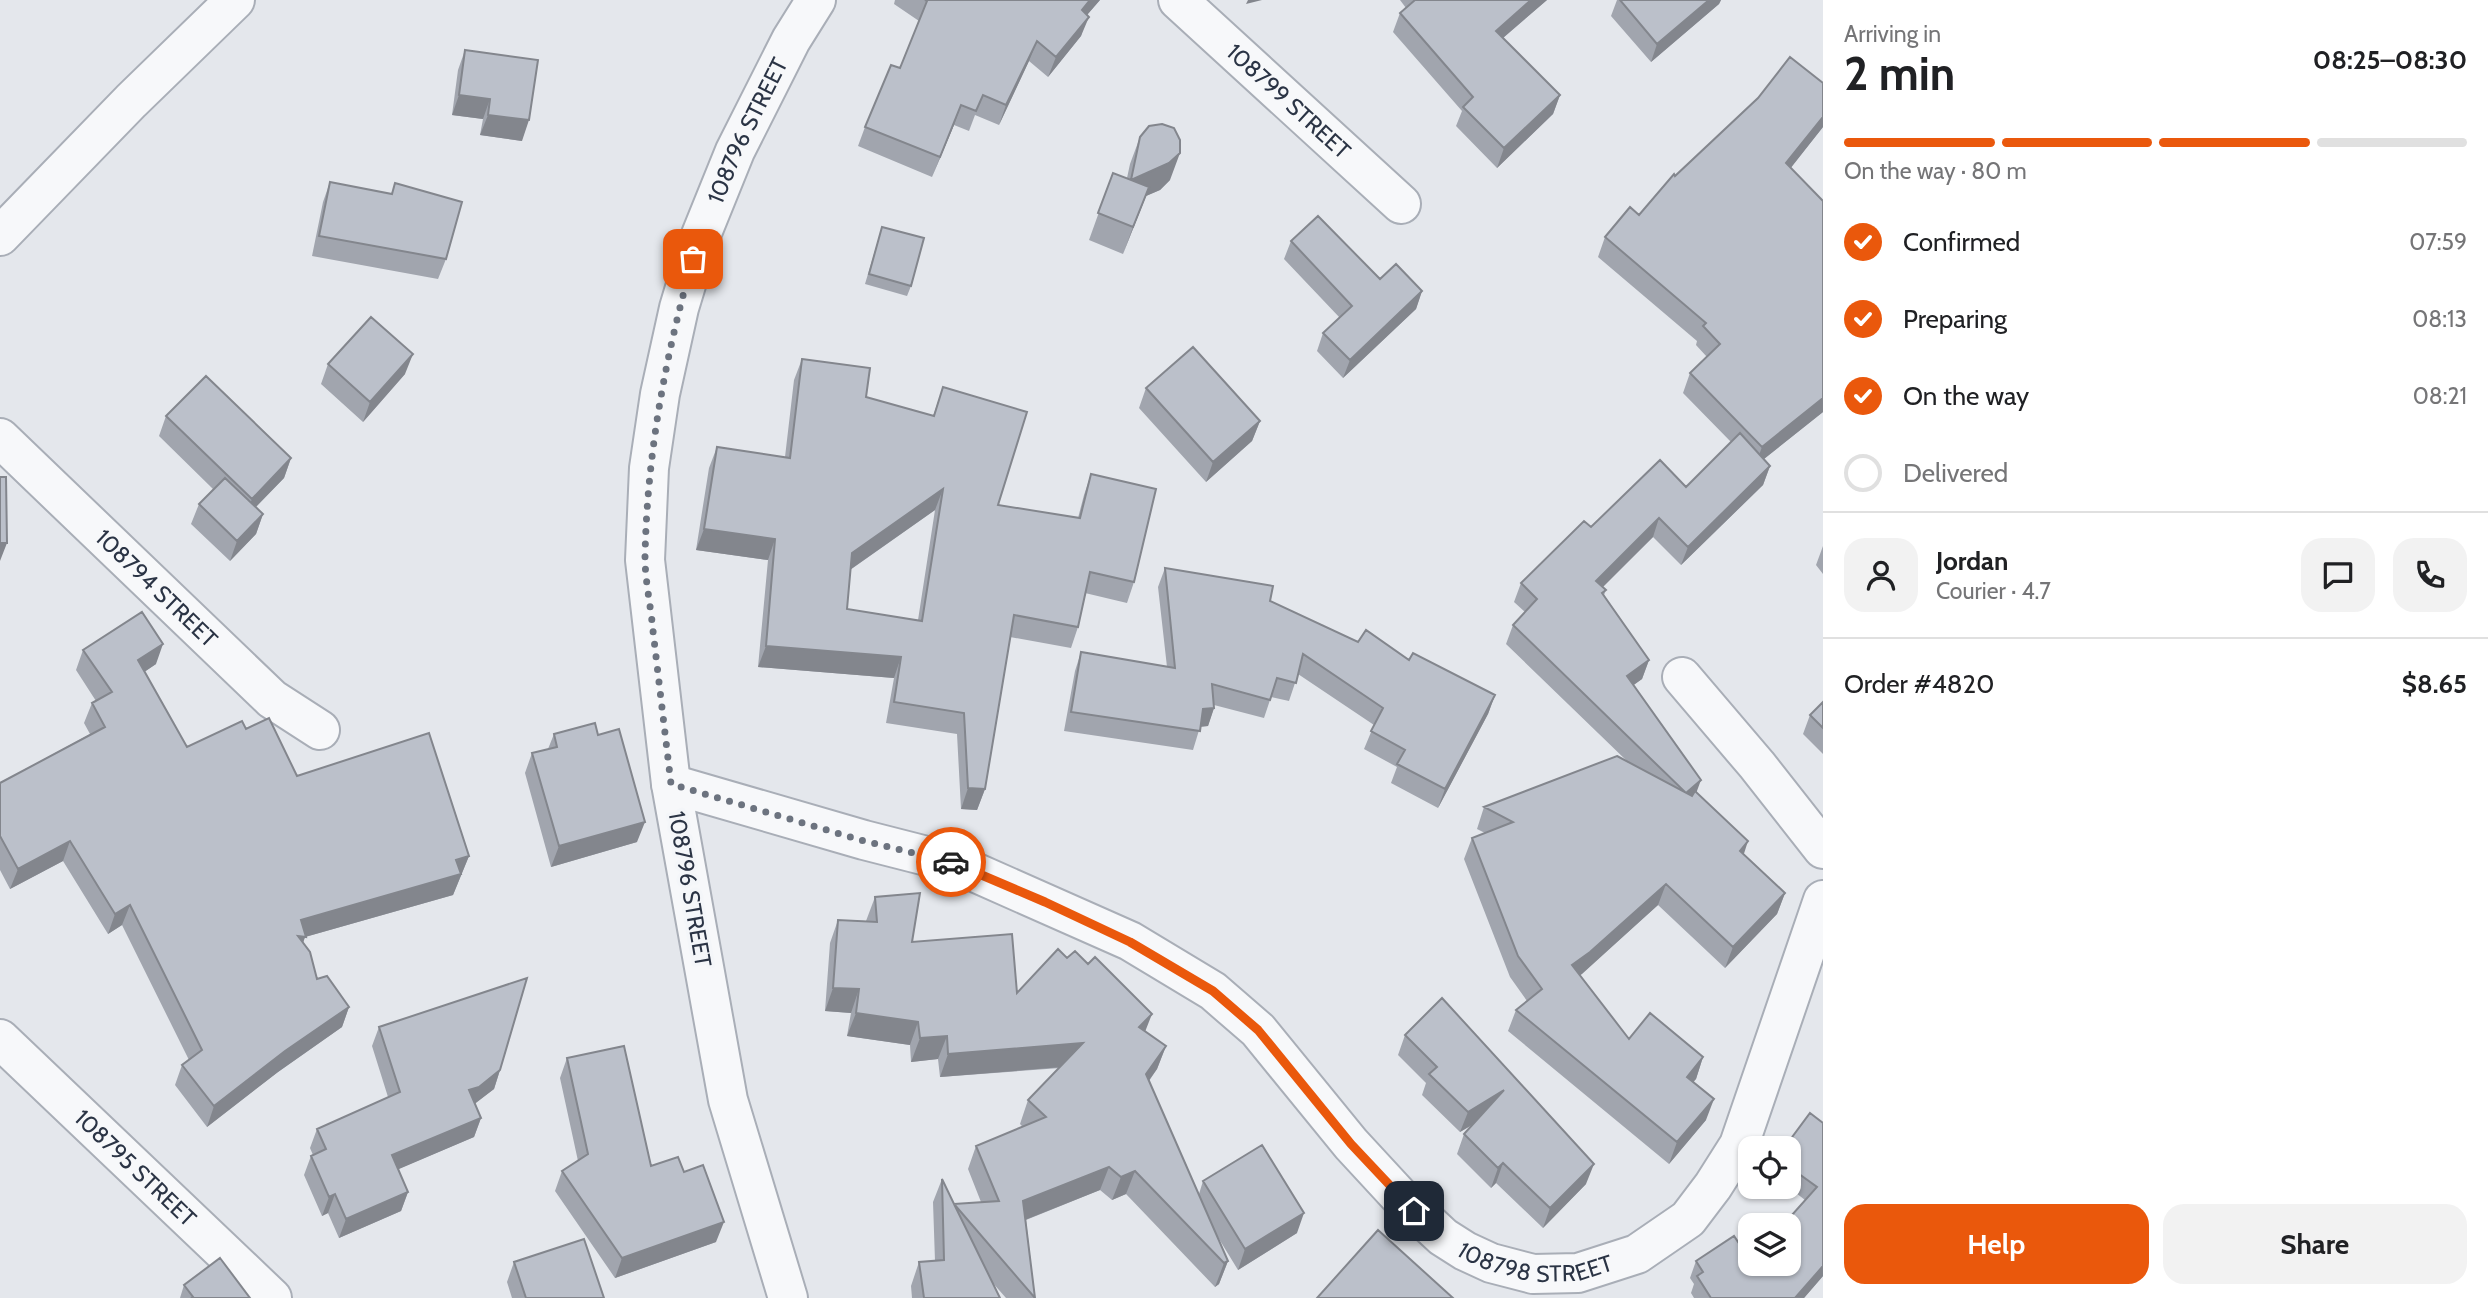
<!DOCTYPE html>
<meta charset="utf-8">
<style>
:root{--surface:#fff;--page:#f2f2f2;--text:#202124;--muted:#757577;--line:#e0e0e0;--accent:#ea580c}
body{margin:0;font-family:Cabin,sans-serif;background:var(--page);color:var(--text);height:100vh;display:flex;flex-direction:column;font-size:26px;white-space:nowrap}
*{box-sizing:border-box;margin:0}
p{font-size:23px;color:var(--muted)}
.icon{flex:none;width:38px;height:38px;fill:none;stroke:currentColor;stroke-width:2;stroke-linecap:round;stroke-linejoin:round}
.map{position:relative;flex:1;overflow:hidden}
.sheet{display:flex;flex-direction:column;background:var(--surface);width:665px}
.sheet>*{flex:none}
.tools{position:absolute;left:1738px;top:1136px;display:grid;gap:14px}
.tools a{display:grid;place-items:center;width:63px;height:63px;border-radius:14px;background:var(--surface);box-shadow:0 2px 5px #0004;font-size:35px}
.pin{position:absolute;display:grid;place-items:center;width:60px;height:60px;color:#fff;margin:-30px;border-radius:14px;box-shadow:0 4px 10px #0006}
.courier{position:absolute;display:grid;place-items:center;width:70px;height:70px;margin:-35px;border:5px solid #ea580c;border-radius:50%;background:#fff;color:#222;box-shadow:0 2px 9px #0007}
.headline em{font-style:normal;font-weight:700}
.headline div{display:flex;flex-direction:column-reverse}
.headline{display:flex;align-items:center;justify-content:space-between;height:119px;padding:0 21px}
h1{font-size:46px;font-weight:700;line-height:52px}
.bar{display:grid;grid-template-columns:repeat(4,1fr);gap:10px 7px;align-content:center;height:84px;padding:0 21px}
.bar i{height:9px;border-radius:5px;background:var(--line)}
.bar .current{background:var(--accent)}
.bar p{grid-column:span 4}
.line{display:flex;align-items:center;gap:18px;padding:0 21px;border-top:2px solid var(--line)}
.line div{flex:1}
.round{display:grid;place-items:center;flex:none;width:74px;height:74px;border-radius:21px;background:var(--page)}
ol{padding:0 21px;list-style:none}
li{display:flex;align-items:center;gap:21px;height:77px}
li p{margin-inline-start:auto}
li .icon{padding:7px;border-radius:50%;background:var(--accent);color:#fff;stroke-width:4}
li:last-child{color:var(--muted)}
li i{width:38px;height:38px;border:4px solid var(--line);border-radius:50%}
.cta{display:flex;gap:14px;margin-top:auto;padding:14px 21px}
.cta a{flex:1;height:80px;border-radius:21px;background:var(--accent);color:#fff;font-size:28px;font-weight:700;line-height:80px;text-align:center}
.cta a+a{background:var(--page);color:var(--text)}
main{display:flex;flex:1;min-height:0}
.map>svg:first-child{display:block}
.lines{fill:none;stroke-linecap:round;stroke-linejoin:round}
.minor-casing{stroke:#a9aeb7;stroke-width:42}
.minor{stroke:#f7f8fa;stroke-width:38}
.wall{fill:#a1a5ae;fill-rule:evenodd}
.shaded-wall{fill:#83868d}
.building{fill:#bbc0ca;stroke:#83868d;stroke-width:2;fill-rule:evenodd}
.done{stroke:#6c737f;stroke-width:7;stroke-dasharray:0 12.6}
.route{stroke:#ea580c;stroke-width:9}
.labels{text-anchor:middle;stroke-width:7;stroke-linejoin:round;paint-order:stroke}
.street-label{font-size:23px;fill:#2b3445;stroke:#f4f6f9}
</style>
<main>
<div class="map">
<svg width="1823" height="1298" viewBox="0 0 1823 1298">
<rect width="100%" height="100%" fill="#e4e7ec"/>
<g class="lines">
<defs>
<g id="minor">
<path id="s1" d="M1178,0L1401,204"/>
<path d="M0,236L131,101L235,0"/>
<path id="s2" d="M0,438L272,699L320,730"/>
<path d="M1682,677L1757,765L1823,849"/>
<path id="s3" d="M671,784L864,840L954,863L1130,941L1213,991L1258,1030L1351,1144L1400,1197L1443,1237L1465,1251L1491,1263L1533,1274L1578,1273L1637,1254L1688,1219L1713,1186L1739,1145L1823,900"/>
<path id="s4" d="M0,1039L272,1298"/>
<path id="s5" d="M788,1298L728,1100L671,784L645,560L649,468L660,394L679,308L701,235L735,151L791,40L816,0"/>
</g>
</defs>
<use href="#minor" class="minor-casing"/>
<use href="#minor" class="minor"/>
</g>
<path class="wall" d="M895,0H1100L1087,15L1081,36L1048,77L1029,61L999,125L975,115L969,131L954,125L932,177L858,146L865,127L900,68L919,21L894,4Z
M1400,0H1547L1503,38L1560,95L1553,114L1497,168L1456,126L1462,111L1393,32L1400,13L1406,8Z
M1617,0H1721L1719,4L1651,62L1611,16Z
M465,50L522,141L480,135L483,119L452,115L458,70Z
M1823,127L1790,168L1823,201V412L1764,459L1770,466L1763,485L1681,565L1653,537L1602,587L1606,590L1604,595L1649,660L1642,679L1633,685L1697,793L1744,854L1785,893L1777,914L1725,968L1658,905L1580,975L1629,1039L1703,1057L1696,1079L1693,1081L1706,1120L1669,1164L1508,1031L1516,1010L1527,1001L1510,977L1464,859L1472,838L1485,833L1477,829L1484,807L1628,762L1506,644L1513,625L1525,612L1514,602L1521,583L1591,527L1686,487L1731,442L1683,393L1690,373L1707,357L1696,345L1697,341L1598,257L1605,237L1639,215L1675,176Z
M1140,137L1170,180L1160,190L1146,196L1123,254L1089,240L1113,173L1127,178L1130,164Z
M330,182L392,194L395,183L446,259L438,279L312,256L323,202Z
M882,227L911,286L907,296L865,284Z
M1291,241L1380,279L1422,291L1416,309L1343,378L1317,351L1323,333L1340,318L1284,259Z
M802,359L866,397L933,416L943,387L998,505L1078,518L1084,495L1091,474L1134,582L1127,603L1085,593L1078,627L1071,648L1010,637L985,789L977,810L961,809L957,734L886,723L894,678L758,667L768,560L696,550L709,468L717,447L785,457L794,380ZM935,510L918,620L847,609L850,570Z
M328,364L405,374L363,422L321,384Z
M1146,388L1260,421L1252,441L1206,482L1139,408Z
M166,416L291,458L284,478L256,507L263,514L256,534L230,561L191,524L199,504L213,489L159,436Z
M1823,546V574L1816,565Z
M1165,568L1270,601L1358,642L1409,660L1495,695L1488,714L1438,808L1391,783L1397,767L1364,749L1374,725L1298,674L1289,701L1271,697L1264,718L1214,705V708L1208,726L1200,727L1193,750L1064,731L1075,671L1081,652L1167,667L1158,587Z
M83,650L156,664L144,672L187,747L246,729L297,776L469,856L453,895L305,937L303,943L317,979L349,1007L342,1027L278,1072L207,1127L175,1085L182,1065L189,1060L122,925L108,934L63,861L10,889L0,870V783L90,734L84,723L92,703L96,701L76,670Z
M1823,702V754L1803,734L1810,715Z
M554,734L598,735L637,842L551,867L525,773L532,753L548,749Z
M875,897L912,942L1017,993L1145,1032L1166,1046L1157,1069L1149,1081L1199,1194L1203,1181L1297,1233L1238,1270L1216,1234L1228,1261L1219,1284L1215,1287L1126,1194L1112,1200L1100,1190L1026,1220L1035,1298H1006L992,1282L1000,1298H912L911,1286L919,1262L935,1261L933,1202L942,1179L954,1204L981,1202L968,1169L976,1146L1023,1127L1020,1124L1028,1100L1060,1068L940,1077L938,1059L911,1062L910,1045L847,1036L851,1013L825,1011L830,943L838,920L866,921Z
M379,1027L500,1070L494,1089L475,1103L481,1118L474,1137L398,1169L408,1192L401,1211L339,1238L328,1213L322,1216L304,1175L311,1156L313,1155L310,1148L317,1129L388,1097L372,1046Z
M1405,1035L1586,1184L1543,1228L1496,1183L1491,1188L1457,1154L1464,1134L1472,1125L1460,1132L1422,1095L1426,1083L1398,1055Z
M567,1058L651,1166L684,1172L716,1242L615,1278L555,1191L562,1171L578,1161L560,1078Z
M1823,1123V1276L1804,1298H1694L1691,1293L1694,1284L1690,1278L1696,1261L1750,1264L1805,1200L1787,1186H1788V1148Z
M514,1262L604,1298H512L507,1282Z
M184,1285L250,1298H180Z"/>
<path class="shaded-wall" d="M1090,0H1100L1074,30L1082,10Z
M1248,0H1262L1246,4Z
M1531,0H1547L1489,50L1496,31Z
M1709,0H1721L1719,4L1651,62L1657,44Z
M1089,17L1081,36L1048,77L1056,57Z
M1037,41L1029,61L999,125L1006,105Z
M459,95L490,99L483,119L452,115Z
M1560,95L1553,114L1497,168L1504,148Z
M961,105L954,125L932,177L940,157Z
M488,115L529,120L522,141L480,135Z
M1823,117V127L1779,183L1786,163Z
M1180,153L1170,180L1160,190L1146,196L1123,254L1133,227L1131,180Z
M1422,291L1416,309L1343,378L1350,360Z
M413,354L405,374L363,422L370,402Z
M1823,398V412L1755,466L1762,447Z
M1260,421L1252,441L1206,482L1213,462Z
M291,458L284,478L244,519L252,499Z
M1770,466L1763,485L1681,565L1688,547Z
M943,489L935,510L844,574L852,553Z
M263,514L256,534L230,561L237,541Z
M1659,518L1653,537L1590,600L1596,581Z
M704,529L775,539L768,560L696,550Z
M0,543H7L0,561Z
M163,644L156,664L131,681L138,660Z
M766,646L901,657L894,678L758,667Z
M1649,660L1642,679L1620,695L1627,676Z
M1495,695L1488,714L1438,808L1445,789Z
M1214,708L1208,726L1196,727L1203,709Z
M1701,780L1694,799L1686,793Z
M968,788L985,789L977,810L961,809Z
M645,822L637,842L551,867L559,846Z
M70,841L63,861L10,889L18,869Z
M1748,841L1741,863L1740,851Z
M469,856L453,895L305,937L298,957L297,939L301,920Z
M1666,884L1658,905L1582,974L1564,986L1572,965Z
M1785,893L1777,914L1725,968L1733,947Z
M130,905L122,925L108,934L115,914Z
M833,988L859,989L851,1013L825,1011Z
M349,1007L342,1027L278,1072L207,1127L214,1106L285,1051Z
M856,1013L918,1022L910,1045L847,1036Z
M1152,1014L1143,1037L1139,1027Z
M947,1036L938,1059L911,1062L920,1038Z
M1083,1043L1075,1066L940,1077L948,1054Z
M1166,1046L1157,1069L1137,1097L1146,1074Z
M1703,1057L1696,1079L1680,1098L1687,1077Z
M500,1070L494,1089L472,1106L469,1090Z
M1504,1090L1497,1110L1460,1132L1468,1112Z
M1714,1099L1706,1120L1669,1164L1677,1142Z
M481,1118L474,1137L385,1175L392,1155Z
M1503,1163L1496,1183L1491,1188L1498,1168Z
M1594,1164L1586,1184L1543,1228L1550,1208Z
M1109,1167L1100,1190L1015,1224L1023,1201Z
M1135,1171L1126,1194L1112,1200L1121,1177Z
M408,1192L401,1211L339,1238L346,1219Z
M335,1194L328,1213L322,1216L329,1197Z
M1304,1213L1297,1233L1238,1270L1245,1249Z
M724,1222L716,1242L615,1278L622,1258Z
M1228,1261L1219,1284L1215,1287L1224,1263Z
M1823,1266V1276L1804,1298H1795Z"/>
<path class="building" d="M925,0H1090L1082,10L1089,17L1056,57L1037,41L1006,105L983,95L976,111L961,105L940,157L865,127L891,65L900,68L927,1Z
M1415,0H1531L1496,31L1560,95L1504,148L1463,107L1473,97L1400,13Z
M1620,0H1709L1657,44Z
M465,50L538,60L529,120L488,115L490,99L459,95Z
M1790,57L1823,83V117L1786,163L1823,201V398L1762,447L1690,373L1720,344L1703,326L1706,323L1605,237L1630,207L1639,215L1674,174L1675,176L1758,98Z
M1162,124L1174,128L1180,140V153L1169,163L1131,180L1149,187L1133,227L1098,213L1113,173L1131,180L1140,137L1149,126Z
M330,182L392,194L395,183L462,202L446,259L319,236Z
M1318,216L1380,279L1396,264L1422,291L1350,360L1323,333L1352,306L1291,241Z
M882,227L924,238L911,286L869,274Z
M371,317L413,354L370,402L328,364Z
M1193,347L1260,421L1213,462L1146,388Z
M802,359L870,368L866,397L934,416L943,387L1027,412L998,505L1080,518L1091,474L1156,489L1134,582L1090,572L1078,627L1014,615L985,789L968,788L964,713L894,702L901,657L766,646L775,539L704,529L717,447L790,458ZM943,489L922,621L847,609L852,553Z
M206,376L291,458L252,499L166,416Z
M1740,433L1770,466L1688,547L1659,518L1596,581L1606,590L1602,593L1649,660L1627,676L1701,780L1686,793L1513,625L1537,599L1521,583L1584,521L1591,527L1660,460L1686,487Z
M0,477H6L7,543H0Z
M225,478L263,514L237,541L199,504Z
M1165,568L1273,586L1270,601L1358,642L1366,630L1409,660L1413,653L1495,695L1445,789L1397,764L1405,750L1371,731L1383,708L1303,654L1296,683L1277,678L1270,700L1212,684L1214,708L1203,709L1200,731L1071,712L1081,652L1175,668Z
M142,612L163,644L138,660L187,747L242,721L246,729L269,718L297,776L429,733L469,856L456,860L461,874L301,920L306,937L298,936L310,952L317,979L327,976L349,1007L285,1051L214,1106L182,1065L202,1050L130,905L115,914L70,841L18,869L0,836V783L105,727L92,703L112,692L83,650Z
M1823,702V728L1810,715Z
M595,723L598,735L619,729L645,822L559,846L532,753L557,747L554,734Z
M1617,756L1692,796L1695,791L1748,841L1740,851L1785,893L1733,947L1666,884L1590,952L1572,965L1629,1039L1650,1013L1703,1057L1687,1077L1714,1099L1677,1142L1516,1010L1542,989L1518,956L1472,838L1513,822L1484,807Z
M920,893L912,942L1012,934L1017,993L1058,949L1067,958L1075,951L1088,964L1095,957L1152,1014L1139,1027L1166,1046L1146,1074L1228,1261L1224,1263L1135,1171L1121,1177L1109,1167L1023,1201L1035,1298L954,1204L1000,1298H924L919,1262L944,1260L942,1179L954,1204L999,1201L976,1146L1046,1117L1028,1100L1083,1043L948,1054L947,1036L920,1038L918,1022L856,1013L859,989L833,988L838,920L877,922L875,897Z
M527,978L500,1070L479,1087L469,1090L481,1118L392,1155L408,1192L346,1219L335,1194L329,1197L311,1156L326,1149L317,1129L400,1092L379,1027Z
M1442,998L1594,1164L1550,1208L1503,1163L1498,1168L1464,1134L1504,1090L1468,1112L1429,1074L1437,1067L1405,1035Z
M624,1046L651,1166L678,1157L684,1172L703,1165L724,1222L622,1258L562,1171L588,1154L567,1058Z
M1810,1113L1823,1123V1266L1795,1298H1711L1697,1276L1703,1272L1696,1261L1734,1236L1750,1260V1264H1788V1225H1783L1817,1187L1788,1166V1148H1784Z
M1262,1145L1304,1213L1245,1249L1203,1181Z
M1378,1230L1453,1298H1317Z
M584,1239L604,1298H526L514,1262Z
M220,1258L250,1298H191L193,1297L184,1285Z"/>
<g class="lines">
<path class="done" d="M693,259C665,357 647,455 645,557C645,581 651,607 653,631C659,682 665,733 671,784L864,841L951,862"/>
<path class="route" d="M951,862L1045,902L1130,942L1213,991L1258,1030L1351,1144L1414,1211"/>
</g>
<g class="labels">
<g class="street-label">
<text dy="8" stroke="none"><textPath href="#s1" startOffset="150">108799 STREET</textPath></text>
<text dy="8" stroke="none"><textPath href="#s5" startOffset="1199">108796 STREET</textPath></text>
<text dy="8" stroke="none"><textPath href="#s2" startOffset="217">108794 STREET</textPath></text>
<text transform="translate(690 889) rotate(80)" y="8">108796 STREET</text>
<text dy="8" stroke="none"><textPath href="#s4" startOffset="187">108795 STREET</textPath></text>
<text dy="8" stroke="none"><textPath href="#s3" startOffset="1020">108798 STREET</textPath></text>
</g>
</g>
</svg>
<div class="tools">
<a><svg class="icon" aria-label="locate" viewBox="0 0 24 24"><circle cx="12" cy="12" r="6"/><path d="M12 2v4M12 18v4M2 12h4M18 12h4"/></svg></a>
<a><svg class="icon" aria-label="layers" viewBox="0 0 24 24"><path d="M12 4l9 5-9 5-9-5zM3 14l9 5 9-5"/></svg></a>
</div>
<div class="pin" style="left:693px;top:259px;background:#ea580c"><svg class="icon" aria-label="bag" viewBox="0 0 24 24"><path d="M5 8h14l-1 12H6zM9 8a3 3 0 0 1 6 0"/></svg></div>
<div class="pin" style="left:1414px;top:1211px;background:#1f2937"><svg class="icon" aria-label="home" viewBox="0 0 24 24"><path d="M3 11l9-7 9 7M6 9v11h12V9"/></svg></div>
<div class="courier" style="left:951px;top:862px"><svg class="icon" aria-label="car" viewBox="0 0 24 24"><path d="M5 17H2v-5l4-1 3-4h7l3 4 3 1v5h-3M9 17h6M6 11h13"/><circle cx="7" cy="17" r="2"/><circle cx="17" cy="17" r="2"/></svg></div>
</div>
<section class="sheet">
<div class="headline"><div><h1>2 min</h1><p>Arriving in</p></div><em>08:25–08:30</em></div>
<div class="bar"><i class="current"></i><i class="current"></i><i class="current"></i><i></i><p>On the way · 80 m</p></div>
<ol>
<li><svg class="icon" aria-label="check" viewBox="0 0 24 24"><path d="M5 12l5 5 9-10"/></svg>Confirmed<p>07:59</p></li>
<li><svg class="icon" aria-label="check" viewBox="0 0 24 24"><path d="M5 12l5 5 9-10"/></svg>Preparing<p>08:13</p></li>
<li><svg class="icon" aria-label="check" viewBox="0 0 24 24"><path d="M5 12l5 5 9-10"/></svg>On the way<p>08:21</p></li>
<li><i></i>Delivered</li>
</ol>
<div class="line" style="height:126px"><a class="round"><svg class="icon" aria-label="person" viewBox="0 0 24 24"><circle cx="12" cy="8" r="4"/><path d="M4 21q1-7 8-7t8 7"/></svg></a><div><b>Jordan</b><p>Courier · 4.7</p></div><a class="round"><svg class="icon" aria-label="chat" viewBox="0 0 24 24"><path d="M4 5h16v11H9l-5 4z"/></svg></a><a class="round"><svg class="icon" aria-label="phone" viewBox="0 0 24 24"><path d="M5 4h4l2 5-3 2q2 4 5 5l2-3 5 2v4C11 20 4 13 5 4z"/></svg></a></div>
<div class="line" style="height:91px"><div>Order #4820</div><b>$8.65</b></div>
<div class="cta"><a>Help</a><a>Share</a></div>
</section>
</main>
